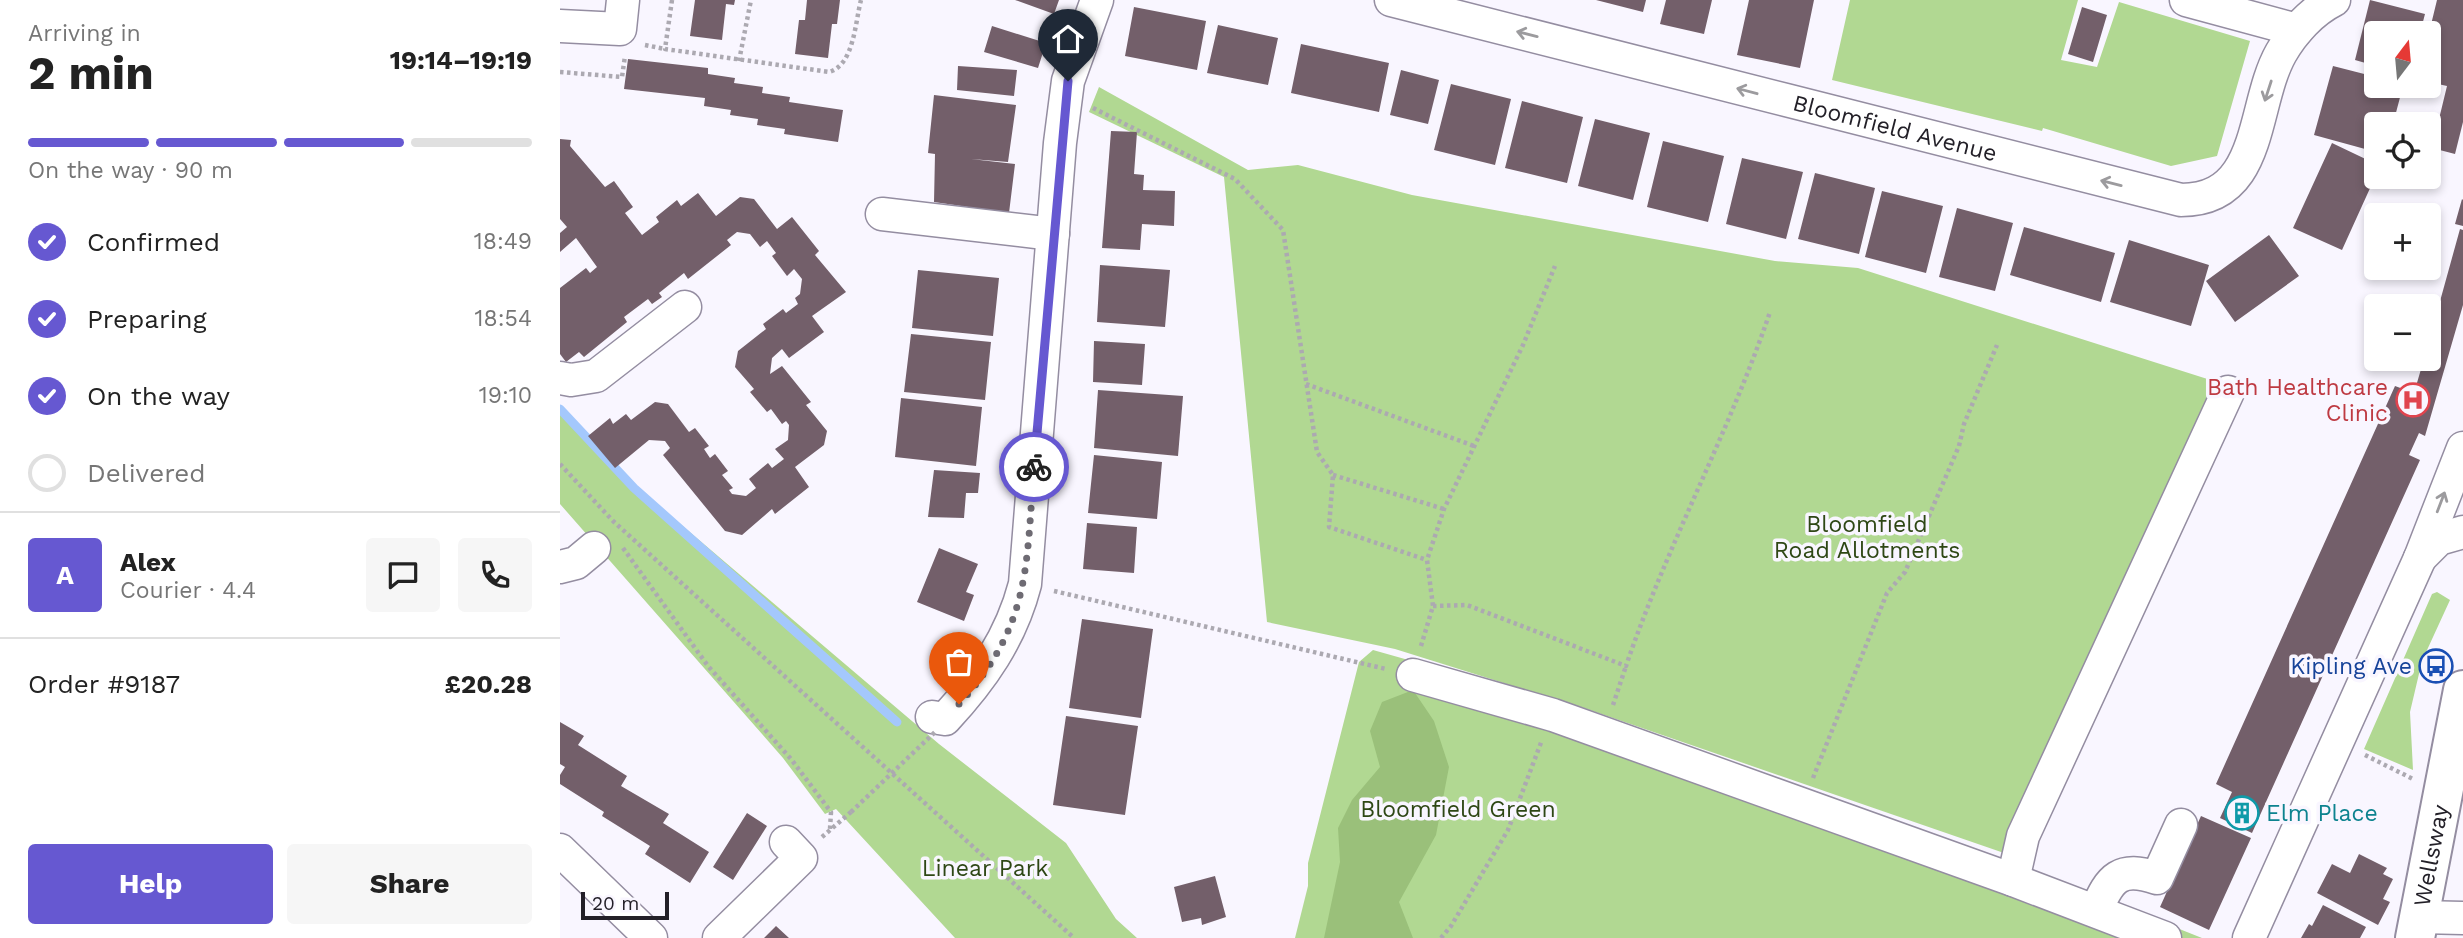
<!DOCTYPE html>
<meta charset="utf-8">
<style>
:root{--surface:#fff;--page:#f6f6f6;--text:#222;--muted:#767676;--line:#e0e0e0;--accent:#6658d1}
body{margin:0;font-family:"Work Sans",sans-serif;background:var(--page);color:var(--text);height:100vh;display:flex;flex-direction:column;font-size:26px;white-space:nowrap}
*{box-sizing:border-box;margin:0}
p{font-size:23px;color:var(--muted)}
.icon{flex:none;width:38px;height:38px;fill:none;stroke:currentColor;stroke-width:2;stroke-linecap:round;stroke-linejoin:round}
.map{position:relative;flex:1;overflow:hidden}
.side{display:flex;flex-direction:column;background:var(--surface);width:560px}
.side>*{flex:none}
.needle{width:46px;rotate:16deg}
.tools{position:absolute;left:1804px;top:21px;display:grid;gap:14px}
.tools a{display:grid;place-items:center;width:77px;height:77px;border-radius:7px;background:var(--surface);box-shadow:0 4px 10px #0003;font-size:35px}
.scale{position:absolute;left:21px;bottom:18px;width:88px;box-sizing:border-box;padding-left:7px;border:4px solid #232028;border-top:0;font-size:19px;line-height:24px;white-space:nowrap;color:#232028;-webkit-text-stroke:5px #f9f6ff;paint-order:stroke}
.pin{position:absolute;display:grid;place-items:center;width:60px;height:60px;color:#fff;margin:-72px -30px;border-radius:50% 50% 50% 0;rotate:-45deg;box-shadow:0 0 7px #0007}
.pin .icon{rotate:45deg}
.courier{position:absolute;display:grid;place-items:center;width:70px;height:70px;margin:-35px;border:5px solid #6658d1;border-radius:50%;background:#fff;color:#222;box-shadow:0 2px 9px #0007}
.overview em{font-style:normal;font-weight:700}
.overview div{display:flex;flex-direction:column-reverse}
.overview{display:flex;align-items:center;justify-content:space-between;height:119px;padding:0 28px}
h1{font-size:46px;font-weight:700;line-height:52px}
.bar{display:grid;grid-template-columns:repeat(4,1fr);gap:10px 7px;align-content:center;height:84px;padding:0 28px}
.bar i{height:9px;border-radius:5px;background:var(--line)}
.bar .active{background:var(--accent)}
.bar p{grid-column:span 4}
.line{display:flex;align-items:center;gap:18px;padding:0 28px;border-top:2px solid var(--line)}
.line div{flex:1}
.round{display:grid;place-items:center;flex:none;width:74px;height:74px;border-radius:7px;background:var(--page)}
ol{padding:0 28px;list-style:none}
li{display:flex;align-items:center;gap:21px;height:77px}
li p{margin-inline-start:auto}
li .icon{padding:7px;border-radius:50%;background:var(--accent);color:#fff;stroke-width:4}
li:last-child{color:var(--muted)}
li i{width:38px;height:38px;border:4px solid var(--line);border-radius:50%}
.primary-button{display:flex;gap:14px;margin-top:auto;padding:14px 28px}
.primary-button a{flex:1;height:80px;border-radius:7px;background:var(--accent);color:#fff;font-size:28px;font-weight:700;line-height:80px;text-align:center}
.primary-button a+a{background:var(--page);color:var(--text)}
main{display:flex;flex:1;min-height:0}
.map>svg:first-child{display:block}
.green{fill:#b1d892}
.forest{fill:#9ac07a}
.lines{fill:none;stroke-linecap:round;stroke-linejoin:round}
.stream{stroke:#a4c8fc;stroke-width:9}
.building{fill:#735f6a}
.minor-casing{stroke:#948da1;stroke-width:35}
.major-casing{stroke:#948da1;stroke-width:42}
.path{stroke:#aca9b1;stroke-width:4.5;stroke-dasharray:3.5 3.5;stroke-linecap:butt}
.minor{stroke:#fff;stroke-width:32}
.major{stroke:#fff;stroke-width:38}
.path-bridge{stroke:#aca9b1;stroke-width:4.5;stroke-dasharray:3.5 3.5;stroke-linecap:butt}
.oneway{stroke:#9c9b9e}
.done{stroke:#6e6b73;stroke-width:7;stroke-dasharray:0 12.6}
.route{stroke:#6658d1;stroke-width:9}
.labels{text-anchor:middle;stroke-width:7;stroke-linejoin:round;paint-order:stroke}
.street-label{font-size:23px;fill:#232028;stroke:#f9f6ff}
.health-label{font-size:23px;fill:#be3a42;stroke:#f9f6ff;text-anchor:end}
.park-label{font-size:23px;fill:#2e4715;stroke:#f9f6ff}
.transit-label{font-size:23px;fill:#164399;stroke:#f9f6ff;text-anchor:end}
.culture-label{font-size:23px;fill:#0d838f;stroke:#f9f6ff;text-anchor:start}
</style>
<main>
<section class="side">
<div class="overview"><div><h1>2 min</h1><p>Arriving in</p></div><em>19:14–19:19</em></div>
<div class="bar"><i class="active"></i><i class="active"></i><i class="active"></i><i></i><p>On the way · 90 m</p></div>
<ol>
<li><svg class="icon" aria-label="check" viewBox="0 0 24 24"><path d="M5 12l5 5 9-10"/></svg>Confirmed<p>18:49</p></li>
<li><svg class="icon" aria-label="check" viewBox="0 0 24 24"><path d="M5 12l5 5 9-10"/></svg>Preparing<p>18:54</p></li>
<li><svg class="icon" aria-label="check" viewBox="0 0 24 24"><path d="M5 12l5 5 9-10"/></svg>On the way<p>19:10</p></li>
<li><i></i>Delivered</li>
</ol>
<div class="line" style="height:126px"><b class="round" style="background:var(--accent);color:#fff">A</b><div><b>Alex</b><p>Courier · 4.4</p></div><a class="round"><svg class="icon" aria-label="chat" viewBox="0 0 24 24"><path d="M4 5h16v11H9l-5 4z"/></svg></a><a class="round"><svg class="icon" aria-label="phone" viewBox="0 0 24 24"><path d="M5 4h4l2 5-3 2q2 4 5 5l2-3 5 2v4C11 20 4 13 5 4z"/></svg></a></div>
<div class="line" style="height:91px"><div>Order #9187</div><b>£20.28</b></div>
<div class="primary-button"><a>Help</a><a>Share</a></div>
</section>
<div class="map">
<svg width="1903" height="938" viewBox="0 0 1903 938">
<rect width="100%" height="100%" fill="#f9f6ff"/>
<path class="green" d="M1290,0H1518L1501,60L1537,67L1559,2L1690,41L1657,156L1611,166L1483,128L1482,131L1272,80Z
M539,87L688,170L738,165L852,195L1215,261L1298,268L1660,383L1444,853L1024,708L835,649L707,622L664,177L529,112Z
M0,412L58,471L379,744L506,843L556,919L577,938H395L276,809L265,814L223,758L0,504Z
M1877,592L1890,600L1862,661L1850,712L1853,770L1804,749L1872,594Z
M813,650L1022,709L1444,859L1642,938H735L748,886V863L799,662Z"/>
<path class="forest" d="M853,690L874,721L889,767L876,835L839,902L853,938H764L780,862L778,828L792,800L820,767L810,731L822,702Z"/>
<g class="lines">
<path class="stream" d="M0,409L74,488L337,722"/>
</g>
<path class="building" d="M135,0H175L174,5L166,4L162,40L130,36Z
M247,0H280L277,24H272L268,58L235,54L239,20H245Z
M455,0H499L494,14Z
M1036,0H1086L1083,12Z
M1106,0H1152L1144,34L1100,24Z
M1189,0H1254L1240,68L1177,55Z
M1810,0L1865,14L1860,33H1816V66L1795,60Z
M1877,0H1903V122L1895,154L1872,148L1887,86L1869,82V33Z
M574,7L646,21L637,70L565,56Z
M1522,7L1547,15L1533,62L1508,54Z
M658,25L718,38L708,85L647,73Z
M432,26L486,43L478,68L424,52Z
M741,44L829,63L819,112L731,93Z
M68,59L148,68V74L175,78L174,83L203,87L202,93L230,97L229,102L283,110L278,142L224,134L225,129L197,125L198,119L170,115L171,110L144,106L145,98L64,89Z
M398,66L457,70L454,96L397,90Z
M1773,66L1816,77V86H1843L1833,124H1816V152L1754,135Z
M841,70L879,80L868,124L830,115Z
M891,84L951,99L935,165L874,150Z
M374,95L456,105L448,162L411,159L455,164L449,213L374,202L375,154L368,153Z
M962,101L1023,117L1007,183L945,168Z
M1035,119L1090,133L1073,200L1018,186Z
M551,131L577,132L574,174L584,175L583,190L615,191L614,226L582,224L580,250L542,248Z
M0,139L11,140L10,146L45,187L54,181L73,207L65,213L82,235L99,222L96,217L117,200L121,206L138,193L156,216L180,197L194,199L217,229L232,217L259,251L255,255L286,292L252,316L264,332L229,358L222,349L212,358L210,374L222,366L251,402L246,405L267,431L264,445L235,467L249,487L215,514L212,509L182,535L165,531L103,455L110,448L105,441L89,440L55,468L28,436L50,418L53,424L66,414L71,420L95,402L108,404L129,432L135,428L149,446L144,449L150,458L155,454L168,471L162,475L173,488L169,490L172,494L186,496L196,488L189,479L208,463L212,468L224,459L215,449L228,440L229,425L226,421L222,424L211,409L207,412L190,392L194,389L175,367L178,351L206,329L203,324L223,309L226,313L238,304L235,298L240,294L242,279L234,269L227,276L212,256L216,253L207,241L200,247L190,234L177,232L167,240L171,245L128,279L124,273L99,293L102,297L92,304L88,299L64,317L67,322L24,357L19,352L6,362L0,354V288L26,268L30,273L37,267L16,238L0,252V233L7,227L0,219Z
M1103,141L1164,156L1148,222L1087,207Z
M1772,143L1816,164V175L1782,250L1733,228Z
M1182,158L1243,172L1226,239L1166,224Z
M1255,173L1315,188L1299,254L1238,239Z
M1322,191L1383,206L1366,273L1305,257Z
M1902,199L1903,200V226L1895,224Z
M1397,208L1453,223L1435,291L1379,277Z
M1464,227L1555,253L1541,302L1450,275Z
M1900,229L1903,230V305L1865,436L1859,433L1849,455L1860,460L1692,833L1660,818L1672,792L1656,784L1835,386L1854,393L1864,359H1869V341Z
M1709,235L1739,276L1675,322L1646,281Z
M1569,240L1649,265L1631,326L1550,302Z
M540,265L610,270L605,327L537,322Z
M358,270L439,278L433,336L352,328Z
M351,334L431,342L425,400L344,392Z
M534,341L585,344L582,385L533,382Z
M538,390L623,396L618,456L534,448Z
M341,398L422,407L416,466L335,457Z
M534,455L602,462L597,519L528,513Z
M374,470L420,473L418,493H406L404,518L368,517Z
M527,523L577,527L574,573L523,569Z
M379,548L418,564L406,592L414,595L404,621L357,602Z
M522,619L593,629L581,718L509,708Z
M506,716L578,726L565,815L493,805Z
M0,722L24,736L18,745L67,776L61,786L109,814L103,823L149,852L130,883L85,854L90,846L42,816L44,812L0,784V775L5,767L0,764Z
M187,813L207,826L173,880L153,867Z
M1641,816L1691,838L1649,930L1600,907Z
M1799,854L1827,868L1823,874L1833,879L1823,899L1830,902L1818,925L1757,893L1772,864L1790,873Z
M655,876L666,917L642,925L641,918L622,922L614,887Z
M1763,905L1806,927L1800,938H1741L1749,924L1752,926Z
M216,926L229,938H204Z"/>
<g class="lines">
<defs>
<g id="minor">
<path id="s1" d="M831,0C1095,65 1357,135 1621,200C1704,200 1691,106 1721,53C1733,32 1752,11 1774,0"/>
<path d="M1626,0L1737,30"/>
<path d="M0,26L60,29L63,0"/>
<path d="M322,214L493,234"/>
<path d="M0,378L11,380L36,376L125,307"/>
<path d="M1860,558L1879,539L1903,532"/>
<path d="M0,567L16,563L34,548"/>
<path d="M853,675L993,715L1453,880L1605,938"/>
<path d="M372,717L385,719C422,679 451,638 465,584L500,143L508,81L537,0"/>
<path d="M0,850L91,938"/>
<path d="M1453,880L1463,836L1668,392"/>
<path d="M1536,911C1550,877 1560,866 1597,878L1621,825"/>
<path d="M1859,917L1903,918"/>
<path d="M159,938L241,858L226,842"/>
<path d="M1689,938L1860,558L1903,448"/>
</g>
<g id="major">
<path id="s2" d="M1855,938L1903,690"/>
</g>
</defs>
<use href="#minor" class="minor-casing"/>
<use href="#major" class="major-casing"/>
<path class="path" d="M112,0L105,49L269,72C294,65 295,23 301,0
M85,45L105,49
M179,61L191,0
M0,72L62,77L65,56
M533,108L675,179L723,230L757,452L773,475L769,527L867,560
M746,384L914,446
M0,464L53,521L514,938
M773,475L884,509
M63,548L148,666L231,759L271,812L270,829
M494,591L826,669
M873,606L907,605L1066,666C1107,545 1169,433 1210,312
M861,646L873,606L867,560L884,509L963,345L995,266
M1053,705L1066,666
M1805,755L1853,779
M1253,778L1327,593L1345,572L1399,446L1404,424L1437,345
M262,837L291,812
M881,938L891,926L948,830L982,740"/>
<use href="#minor" class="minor"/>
<use href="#major" class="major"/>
<path class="path-bridge" d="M291,812L375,732"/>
</g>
<defs><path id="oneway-shaft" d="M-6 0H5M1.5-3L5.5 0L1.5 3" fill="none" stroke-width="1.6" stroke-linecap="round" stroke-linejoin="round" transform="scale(1.75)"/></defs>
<g class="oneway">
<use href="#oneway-shaft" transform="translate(967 34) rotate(-166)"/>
<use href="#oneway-shaft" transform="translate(1187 91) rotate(-165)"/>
<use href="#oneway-shaft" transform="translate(1708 91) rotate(108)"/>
<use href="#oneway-shaft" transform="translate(1551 183) rotate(-166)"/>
<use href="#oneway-shaft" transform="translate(1881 502) rotate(-69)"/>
</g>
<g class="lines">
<path class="done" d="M399,704C471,625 466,567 474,467"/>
<path class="route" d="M474,467L508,81"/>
</g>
<defs>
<symbol id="hospital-ring" viewBox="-11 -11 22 22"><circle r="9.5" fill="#f9f6ff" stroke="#e0444e" stroke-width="1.5"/><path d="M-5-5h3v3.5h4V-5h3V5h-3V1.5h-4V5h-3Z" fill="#e0444e"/></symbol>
<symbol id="bus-ring" viewBox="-11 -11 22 22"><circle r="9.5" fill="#f9f6ff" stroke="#1a4fb4" stroke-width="1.5"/><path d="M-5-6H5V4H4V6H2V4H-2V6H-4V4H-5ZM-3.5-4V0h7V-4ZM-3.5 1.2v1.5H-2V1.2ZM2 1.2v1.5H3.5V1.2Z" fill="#1a4fb4"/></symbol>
<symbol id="building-ring" viewBox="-11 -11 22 22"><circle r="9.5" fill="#f9f6ff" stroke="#0f9aa8" stroke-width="1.5"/><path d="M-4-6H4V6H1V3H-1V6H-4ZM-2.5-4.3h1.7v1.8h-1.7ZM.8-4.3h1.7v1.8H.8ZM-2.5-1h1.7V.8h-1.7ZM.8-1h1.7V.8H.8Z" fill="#0f9aa8"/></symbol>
</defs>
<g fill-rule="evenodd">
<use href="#hospital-ring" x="1834" y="381" width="38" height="38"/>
<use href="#bus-ring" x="1857" y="647" width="38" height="38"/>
<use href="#building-ring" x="1663" y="794" width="38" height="38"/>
</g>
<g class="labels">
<g class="street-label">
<text dy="8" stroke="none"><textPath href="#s1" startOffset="520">Bloomfield Avenue</textPath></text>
<text dy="8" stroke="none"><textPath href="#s2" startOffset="84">Wellsway</textPath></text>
</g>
<g class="health-label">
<text x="1828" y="395">Bath Healthcare<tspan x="1828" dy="26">Clinic</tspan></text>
</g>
<g class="park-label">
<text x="1307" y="532">Bloomfield<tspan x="1307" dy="26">Road Allotments</tspan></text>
<text x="898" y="817">Bloomfield Green</text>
<text x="425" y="876">Linear Park</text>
</g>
<g class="transit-label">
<text x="1852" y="674">Kipling Ave</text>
</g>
<g class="culture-label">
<text x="1706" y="821">Elm Place</text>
</g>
</g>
</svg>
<div class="tools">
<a><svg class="needle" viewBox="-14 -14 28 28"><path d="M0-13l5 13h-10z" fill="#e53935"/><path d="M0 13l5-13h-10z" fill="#767676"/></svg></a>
<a><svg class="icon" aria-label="locate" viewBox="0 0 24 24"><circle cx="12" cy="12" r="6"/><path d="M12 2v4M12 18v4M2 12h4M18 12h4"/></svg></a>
<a>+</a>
<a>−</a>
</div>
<div class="scale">20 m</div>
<div class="pin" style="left:399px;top:704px;background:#ea580c"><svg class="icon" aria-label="bag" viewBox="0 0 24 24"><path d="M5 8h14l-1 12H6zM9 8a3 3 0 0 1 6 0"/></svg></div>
<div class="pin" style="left:508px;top:81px;background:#1f2937"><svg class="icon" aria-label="home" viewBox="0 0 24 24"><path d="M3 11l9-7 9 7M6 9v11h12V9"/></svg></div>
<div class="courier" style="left:474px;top:467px"><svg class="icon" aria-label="bike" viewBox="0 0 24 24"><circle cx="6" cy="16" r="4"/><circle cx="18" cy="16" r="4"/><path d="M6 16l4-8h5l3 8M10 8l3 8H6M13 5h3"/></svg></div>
</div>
</main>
